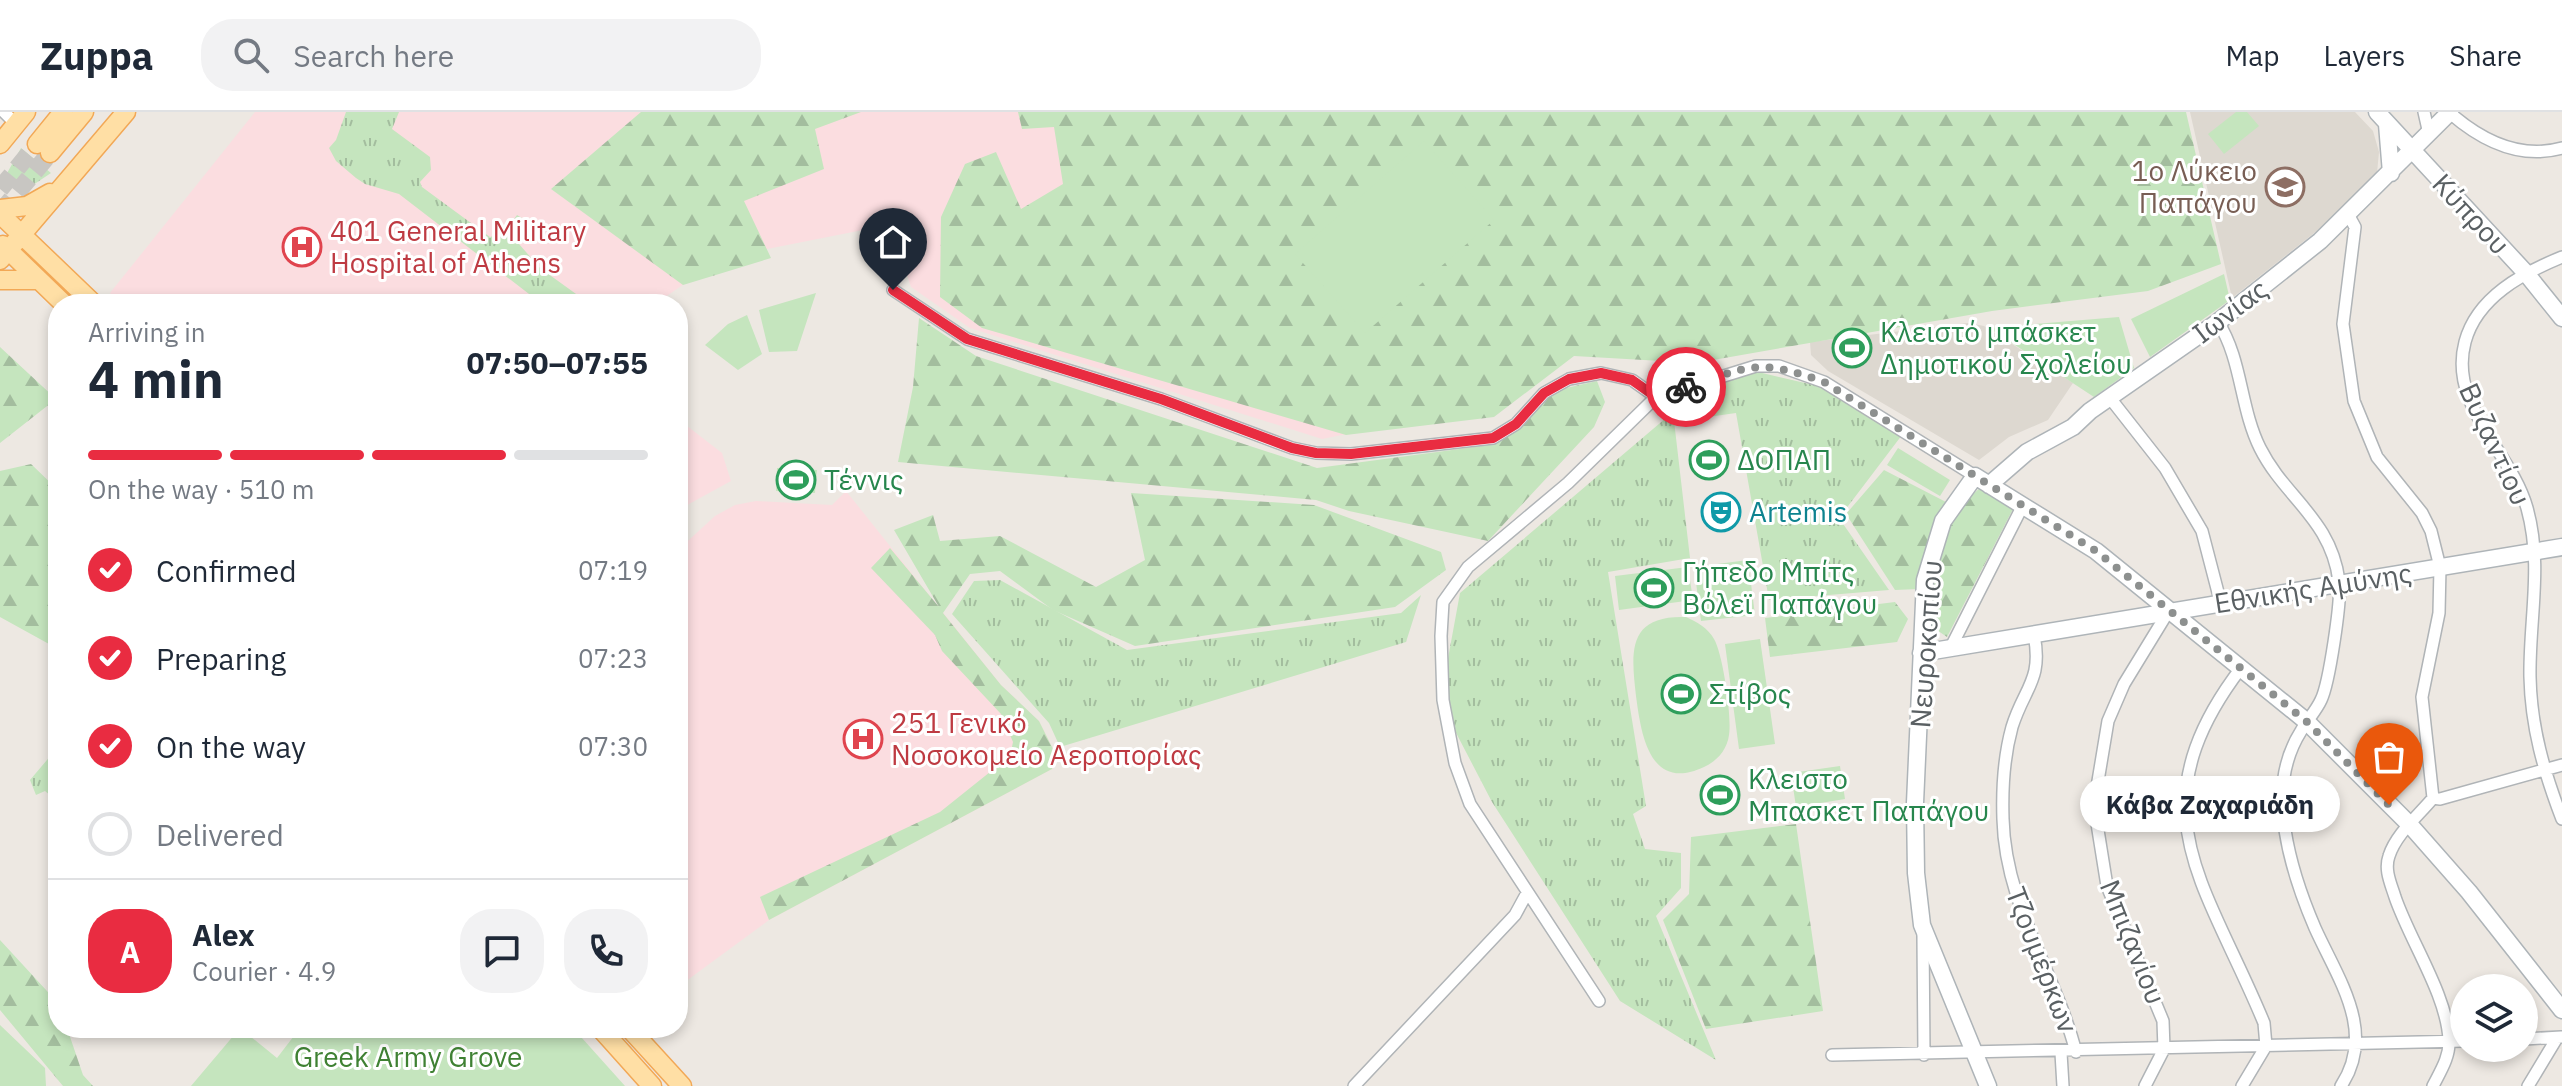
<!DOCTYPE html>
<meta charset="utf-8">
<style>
:root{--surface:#fff;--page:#f2f2f3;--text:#1f2937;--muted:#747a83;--line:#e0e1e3;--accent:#e92c41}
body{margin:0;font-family:"IBM Plex Sans",sans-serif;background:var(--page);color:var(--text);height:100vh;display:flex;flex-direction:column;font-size:30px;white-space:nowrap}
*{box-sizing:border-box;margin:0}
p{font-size:26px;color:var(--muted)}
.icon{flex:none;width:44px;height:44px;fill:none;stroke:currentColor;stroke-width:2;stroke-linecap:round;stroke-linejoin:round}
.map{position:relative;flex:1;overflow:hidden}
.drawer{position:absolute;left:48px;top:182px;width:640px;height:744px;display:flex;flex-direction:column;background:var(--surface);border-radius:32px;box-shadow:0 4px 12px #0003}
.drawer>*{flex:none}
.buttons{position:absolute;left:2450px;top:862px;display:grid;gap:16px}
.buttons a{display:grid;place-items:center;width:88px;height:88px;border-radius:50%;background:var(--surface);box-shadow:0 4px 12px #0003;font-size:40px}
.pin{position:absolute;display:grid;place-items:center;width:68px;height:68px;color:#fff;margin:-82px -34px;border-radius:50% 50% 50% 0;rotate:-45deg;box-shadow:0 0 8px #0007}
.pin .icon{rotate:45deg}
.courier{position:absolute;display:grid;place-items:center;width:80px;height:80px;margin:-40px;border:6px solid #e92c41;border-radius:50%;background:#fff;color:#222;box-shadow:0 2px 10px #0007}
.bubble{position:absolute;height:56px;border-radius:28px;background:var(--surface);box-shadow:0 4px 12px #0003;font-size:26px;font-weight:700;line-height:56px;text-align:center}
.summary em{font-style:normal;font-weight:700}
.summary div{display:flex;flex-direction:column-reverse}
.summary{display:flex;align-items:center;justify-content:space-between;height:136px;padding:0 40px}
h1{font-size:52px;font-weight:700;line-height:60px}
.bar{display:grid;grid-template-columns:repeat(4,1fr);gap:12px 8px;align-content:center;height:96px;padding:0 40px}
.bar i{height:10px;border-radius:6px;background:var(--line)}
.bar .on{background:var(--accent)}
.bar p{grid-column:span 4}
.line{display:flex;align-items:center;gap:20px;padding:0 40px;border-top:2px solid var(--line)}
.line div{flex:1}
.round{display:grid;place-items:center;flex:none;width:84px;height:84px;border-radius:32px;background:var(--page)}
ol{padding:0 40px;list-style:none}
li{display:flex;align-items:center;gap:24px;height:88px}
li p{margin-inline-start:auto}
li .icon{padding:8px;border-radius:50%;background:var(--accent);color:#fff;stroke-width:4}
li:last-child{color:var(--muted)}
li i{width:44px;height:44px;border:4px solid var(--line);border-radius:50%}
header{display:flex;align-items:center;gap:48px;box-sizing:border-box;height:112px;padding:0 40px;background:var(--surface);border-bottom:2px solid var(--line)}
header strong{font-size:38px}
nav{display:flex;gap:44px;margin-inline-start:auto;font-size:28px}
.search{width:560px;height:72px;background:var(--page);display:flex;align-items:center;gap:20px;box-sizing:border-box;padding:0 28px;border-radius:32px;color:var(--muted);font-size:30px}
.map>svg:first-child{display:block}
.education{fill:#ddd8d0}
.medical{fill:#fbdde0}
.grass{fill:url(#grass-tufts)}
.forest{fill:url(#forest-firs)}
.green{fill:#c5e5be}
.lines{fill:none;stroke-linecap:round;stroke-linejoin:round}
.primary-tunnel{stroke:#c8c6c2;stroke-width:18;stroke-dasharray:18 9;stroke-linecap:butt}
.street-casing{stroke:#b0b4b7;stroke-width:14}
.secondary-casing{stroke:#aeb4b8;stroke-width:19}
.primary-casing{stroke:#f2a856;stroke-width:21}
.street{stroke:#fff;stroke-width:11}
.secondary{stroke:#fff;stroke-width:16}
.primary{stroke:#ffdfa5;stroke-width:18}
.done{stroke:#8d908f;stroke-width:8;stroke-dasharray:0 14.4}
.route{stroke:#e92c41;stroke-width:10}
.labels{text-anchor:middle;stroke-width:6;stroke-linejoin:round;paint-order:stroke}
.education-label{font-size:28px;fill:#785e54;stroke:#fff;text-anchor:end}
.street-label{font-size:28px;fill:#5a6063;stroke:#fff}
.health-label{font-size:28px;fill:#be3a42;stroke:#fff;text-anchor:start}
.leisure-label{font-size:28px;fill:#27864d;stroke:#fff;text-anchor:start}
.culture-label{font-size:28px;fill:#0d838f;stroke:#fff;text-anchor:start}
.park-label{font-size:28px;fill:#3f8133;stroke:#fff}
</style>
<header>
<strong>Zuppa</strong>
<div class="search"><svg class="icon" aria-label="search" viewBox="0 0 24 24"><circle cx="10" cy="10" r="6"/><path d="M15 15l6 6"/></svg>Search here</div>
<nav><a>Map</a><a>Layers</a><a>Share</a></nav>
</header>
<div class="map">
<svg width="2562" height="974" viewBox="0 0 2562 974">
<defs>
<pattern id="grass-tufts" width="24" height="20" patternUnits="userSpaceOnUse" patternTransform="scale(2)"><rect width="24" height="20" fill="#c5e5be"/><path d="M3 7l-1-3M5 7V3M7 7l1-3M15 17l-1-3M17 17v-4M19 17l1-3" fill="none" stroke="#a3bd9e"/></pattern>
<pattern id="forest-firs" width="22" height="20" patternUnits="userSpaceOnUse" patternTransform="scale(2)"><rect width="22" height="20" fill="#c5e5be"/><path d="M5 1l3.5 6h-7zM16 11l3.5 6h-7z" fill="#a3bd9e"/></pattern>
</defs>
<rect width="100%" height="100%" fill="#ede8e2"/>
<path class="education" d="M2190,0H2355L2373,19L2379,40L2377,61L2337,103L2232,186Z
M1968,211L1984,214L2073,271L2048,308L2009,325L1979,348L1828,259L1811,243L1810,230Z"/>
<path class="medical" d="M255,0H1910L1576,231L1492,293L1322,327L970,216L911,175L900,142L880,134L863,118L722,146L655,192H121L110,181Z
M678,307L722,341L731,369L689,392L678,403Z
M846,379L1001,573L1039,609L1057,645L1052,657L769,808L678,875V438L715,404L735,393L756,389L832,393Z"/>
<path class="grass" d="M346,0H399L392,17L430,45L431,58L420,70L422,75L490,125L504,121L517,103L530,111L512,124L540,156L590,192H542L399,82L365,72L356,66L336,49L329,36L336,28Z
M21,36L51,61L24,79L6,63Z
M1758,260L1818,274L1902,323L1839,406L1889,478L1769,488L1736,301L1687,308L1682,282Z
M1673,300L1690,446L1608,460L1646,694L1633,702L1645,737L1681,741V776L1656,804L1716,948L1620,889L1492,690L1440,590L1460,481Z
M1000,468L1127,538L1401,501L1421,483L1406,530L1060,635L1049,611L952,502L974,469Z
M58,635V690L45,679L36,683L30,668Z"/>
<path class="forest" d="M641,0H861L815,17L824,57L744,89L771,146L683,173L551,77Z
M1018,0H2186L2221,152L2148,179L1992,199L1696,251L1574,244L1494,305L1346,323L982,216L940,185L941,105L965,52L996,40L1021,97L1063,72L1054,15L1022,17Z
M919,206L976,244L1317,356L1482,334L1544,281L1597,269L1605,290L1594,315L1488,429L1349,399L1316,388L898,350L913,275Z
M0,235L56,287L0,331Z
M31,352L58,378V537L0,505V359Z
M1884,358L1946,390L1919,477L1895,478L1846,402Z
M1981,375L2013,397L1947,525L1931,514C1934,461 1938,411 1981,375Z
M1131,381L1314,393L1441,440L1446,458L1395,495L1135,534L1053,498L1000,459L970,462L943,501L1001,573L1039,609L1057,645L1052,657L769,808L760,785L940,700L1010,644L1013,630L1001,602L942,539L935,523L871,456L890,436L939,495L894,418L933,403L940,429L1000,424L1096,475L1145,448Z
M1895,490L1908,507L1897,530L1770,545L1765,506Z
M1796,712L1823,899L1706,917L1663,808L1689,782L1691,725Z
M0,828L58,891V916H67L83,963L93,974H63L0,898Z"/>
<path class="green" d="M2236,0H2247L2259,14L2224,42L2208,22Z
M1424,29L1494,108L1365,221L1295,142Z
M2224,162L2230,188L2150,245L2131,207Z
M816,181L797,239L769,240L759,198Z
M747,203L762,242L738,258L705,233L728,212Z
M2119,205L2134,256L2094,285L1989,216Z
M1898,336L1950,368L1940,384L1887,353Z
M777,356L817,358L815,381L776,379Z
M1748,448L1755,503L1701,509L1694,455Z
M1688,455L1693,488L1619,498L1615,464Z
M1686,505C1697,510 1708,516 1714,527C1723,542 1732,606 1729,623C1727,638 1717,649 1704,655C1649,681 1641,621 1636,584C1631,540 1627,503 1686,505Z
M1760,527L1775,632L1739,637L1725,532Z
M1840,654L1845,687L1796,695L1791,661Z
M0,913L45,956L46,974H0Z
M240,916L277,946L300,916H573L625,974H191Z"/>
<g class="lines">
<path class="primary-tunnel" d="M0,77L37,32
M0,101L50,41"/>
<defs>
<path id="street" d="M4,0L16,12
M2424,0L2429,22
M2450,1C2481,28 2519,48 2562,36
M2349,104L2355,115L2343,212L2354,289L2377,345L2422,401L2431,419L2440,455L2439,501L2422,585L2433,686
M2562,145C2523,161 2477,185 2465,230C2448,294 2511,339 2527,396C2543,453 2529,508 2530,565C2531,615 2544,660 2562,707
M893,178L967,227L1161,287L1292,336L1316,341L1351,342L1493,326L1516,312L1544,281L1569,267L1601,261L1632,268L1656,285
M2218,210C2242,247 2240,296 2260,336C2285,386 2331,407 2339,469C2342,487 2329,572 2321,588C2316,599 2307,608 2301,619C2282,649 2279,682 2285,718C2290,750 2302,786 2315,816C2338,867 2377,920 2341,974
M2110,286L2165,356L2202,419L2221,492
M2034,523C2043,568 2024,576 2012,615C2004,644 2002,677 2003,707C2005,792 2055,860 2076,940
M1950,537L2022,395
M2241,556C2133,698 2206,770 2264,911L2266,934L2242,974
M2433,686L2440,687L2562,653
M1923,824L1924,943
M1599,889L1470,692L1455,651L1443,588L1441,524L1443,490L1468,455L1568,371L1656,285L1756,254H1779L1824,270L1975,364
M2524,927L2561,925
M2061,941L2063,974
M1832,943L2464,929
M1354,974L1515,803L1527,781
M2145,974L2164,937L2163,909L2107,774L2094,693L2108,609L2124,572L2168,500
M2433,974C2440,960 2450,945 2449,928C2447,883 2410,829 2395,785C2391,772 2384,758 2389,744C2396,722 2418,704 2433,686
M2528,974L2557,926"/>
<path id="secondary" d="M2377,0L2525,160L2562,206
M2387,12L2391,61
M1989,373L2027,340L2073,315L2090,299L2218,210L2320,129L2450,0
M1921,541L2562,435
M1988,974L1922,813L1916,761L1915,691L1925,468L1943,409L1975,364L2096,439L2306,609L2410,713L2469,780L2562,898"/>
<path id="primary" d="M0,32L26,0
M37,32L63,0
M50,41L84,0
M0,97L27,94L50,81
M0,102L94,192
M3,133L64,192
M0,148L126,0
M0,168H39
M600,916L652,974
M629,916L682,974"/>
</defs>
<use href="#street" class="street-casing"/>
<use href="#secondary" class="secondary-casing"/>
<use href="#primary" class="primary-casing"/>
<use href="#street" class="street"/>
<use href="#secondary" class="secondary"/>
<use href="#primary" class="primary"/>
</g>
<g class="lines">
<path class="done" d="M1686,275C1750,254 1759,246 1824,270L2096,439L2306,609L2389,693"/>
<path class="route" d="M893,178L967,227L1161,287L1292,336L1316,341L1351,342L1493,326L1516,312L1544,281L1569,267L1601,261L1632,268L1656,285L1686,275"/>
</g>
<defs>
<symbol id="school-ring" viewBox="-11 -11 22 22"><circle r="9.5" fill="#fff" stroke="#8d6e63" stroke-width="1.5"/><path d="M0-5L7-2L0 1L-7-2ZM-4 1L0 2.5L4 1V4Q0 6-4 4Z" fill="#8d6e63"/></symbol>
<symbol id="hospital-ring" viewBox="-11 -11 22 22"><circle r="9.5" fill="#fff" stroke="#e0444e" stroke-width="1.5"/><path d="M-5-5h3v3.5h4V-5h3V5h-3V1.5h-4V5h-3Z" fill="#e0444e"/></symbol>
<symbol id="stadium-ring" viewBox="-11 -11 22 22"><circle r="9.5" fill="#fff" stroke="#2e9e5b" stroke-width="1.5"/><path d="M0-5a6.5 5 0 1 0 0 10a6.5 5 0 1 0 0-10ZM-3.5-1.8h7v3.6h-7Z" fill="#2e9e5b"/></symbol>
<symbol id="theatre-ring" viewBox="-11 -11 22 22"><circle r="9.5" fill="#fff" stroke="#0f9aa8" stroke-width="1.5"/><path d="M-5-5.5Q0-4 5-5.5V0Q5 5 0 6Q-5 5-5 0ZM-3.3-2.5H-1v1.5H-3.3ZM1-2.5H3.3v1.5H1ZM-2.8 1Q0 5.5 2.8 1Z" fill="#0f9aa8"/></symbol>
</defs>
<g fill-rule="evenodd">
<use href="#school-ring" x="2263" y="53" width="44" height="44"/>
<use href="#hospital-ring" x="280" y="113" width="44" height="44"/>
<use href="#stadium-ring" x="1830" y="214" width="44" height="44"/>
<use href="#stadium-ring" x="1687" y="326" width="44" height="44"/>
<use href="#stadium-ring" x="774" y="346" width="44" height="44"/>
<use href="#theatre-ring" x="1699" y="378" width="44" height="44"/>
<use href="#stadium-ring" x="1632" y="454" width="44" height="44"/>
<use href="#stadium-ring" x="1659" y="560" width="44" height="44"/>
<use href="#hospital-ring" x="841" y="605" width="44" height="44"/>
<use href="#stadium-ring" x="1698" y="661" width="44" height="44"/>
</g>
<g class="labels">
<g class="education-label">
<text x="2257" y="69">1ο Λύκειο<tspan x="2257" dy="32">Παπάγου</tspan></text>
</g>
<g class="street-label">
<text transform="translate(2471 102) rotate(47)" y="10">Κύπρου</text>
<text transform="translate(2230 199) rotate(-37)" y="10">Ιωνίας</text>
<text transform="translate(2495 332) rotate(65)" y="10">Βυζαντίου</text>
<text transform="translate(2313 476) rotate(-9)" y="10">Εθνικής Αμύνης</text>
<text transform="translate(1926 532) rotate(-86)" y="10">Νευροκοπίου</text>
<text transform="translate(2133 830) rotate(68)" y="10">Μπιζανίου</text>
<text transform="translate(2042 848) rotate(69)" y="10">Τζουμέρκων</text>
</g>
<g class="health-label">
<text x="330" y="129">401 General Military<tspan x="330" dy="32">Hospital of Athens</tspan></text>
<text x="891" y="621">251 Γενικό<tspan x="891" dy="32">Νοσοκομείο Αεροπορίας</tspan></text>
</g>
<g class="leisure-label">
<text x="1880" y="230">Κλειστό μπάσκετ<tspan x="1880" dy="32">Δημοτικού Σχολείου</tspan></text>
<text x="1737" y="358">ΔΟΠΑΠ</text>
<text x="824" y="378">Τέννις</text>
<text x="1682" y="470">Γήπεδο Μπίτς<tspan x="1682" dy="32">Βόλεϊ Παπάγου</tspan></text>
<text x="1709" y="592">Στίβος</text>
<text x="1748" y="677">Κλειστο<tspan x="1748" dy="32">Μπασκετ Παπάγου</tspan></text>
</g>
<g class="culture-label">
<text x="1749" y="410">Artemis</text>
</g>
<g class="park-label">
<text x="408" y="955">Greek Army Grove</text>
</g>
</g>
</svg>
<div class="buttons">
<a><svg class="icon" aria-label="layers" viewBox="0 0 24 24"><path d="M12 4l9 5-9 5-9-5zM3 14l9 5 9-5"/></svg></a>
</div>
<div class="pin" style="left:2389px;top:693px;background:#ea580c"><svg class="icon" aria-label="bag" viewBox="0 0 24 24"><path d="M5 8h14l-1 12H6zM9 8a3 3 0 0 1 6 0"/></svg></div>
<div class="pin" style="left:893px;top:178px;background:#1f2937"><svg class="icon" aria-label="home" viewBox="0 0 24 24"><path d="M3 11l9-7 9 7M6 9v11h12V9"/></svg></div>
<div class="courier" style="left:1686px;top:275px"><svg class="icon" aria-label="bike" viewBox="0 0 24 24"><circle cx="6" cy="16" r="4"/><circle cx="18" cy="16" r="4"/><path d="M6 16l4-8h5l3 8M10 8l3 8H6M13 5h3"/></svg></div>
<div class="bubble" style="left:2080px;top:664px;width:260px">Κάβα Ζαχαριάδη</div>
<section class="drawer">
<div class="summary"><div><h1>4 min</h1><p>Arriving in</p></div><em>07:50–07:55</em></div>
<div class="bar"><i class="on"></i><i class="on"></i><i class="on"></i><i></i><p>On the way · 510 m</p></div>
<ol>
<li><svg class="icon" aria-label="check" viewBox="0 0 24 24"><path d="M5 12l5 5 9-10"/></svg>Confirmed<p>07:19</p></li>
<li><svg class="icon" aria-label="check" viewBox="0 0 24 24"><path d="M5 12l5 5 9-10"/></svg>Preparing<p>07:23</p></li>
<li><svg class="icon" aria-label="check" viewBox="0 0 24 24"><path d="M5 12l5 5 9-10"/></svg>On the way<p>07:30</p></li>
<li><i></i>Delivered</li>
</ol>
<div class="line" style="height:144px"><b class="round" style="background:var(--accent);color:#fff">A</b><div><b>Alex</b><p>Courier · 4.9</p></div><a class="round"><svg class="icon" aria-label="chat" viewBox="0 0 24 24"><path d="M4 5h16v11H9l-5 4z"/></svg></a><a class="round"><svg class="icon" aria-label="phone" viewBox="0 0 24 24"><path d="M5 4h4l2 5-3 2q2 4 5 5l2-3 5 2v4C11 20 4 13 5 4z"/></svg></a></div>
</section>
</div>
